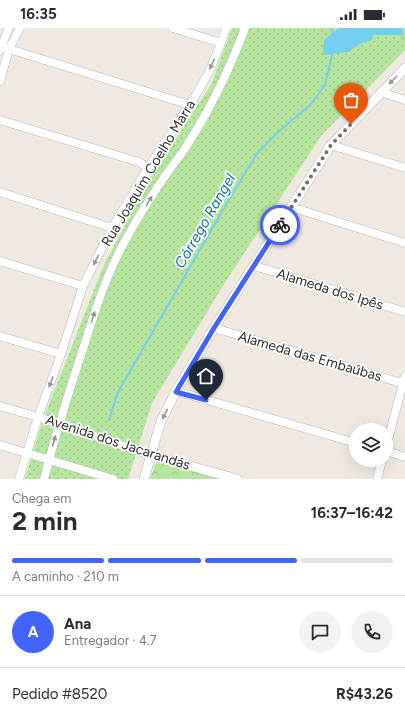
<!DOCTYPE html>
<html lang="pt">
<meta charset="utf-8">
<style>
:root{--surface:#fff;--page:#f2f2f3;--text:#2b2b33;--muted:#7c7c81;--line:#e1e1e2;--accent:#4264fb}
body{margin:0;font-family:Figtree,sans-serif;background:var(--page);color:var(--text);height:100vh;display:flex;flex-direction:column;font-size:15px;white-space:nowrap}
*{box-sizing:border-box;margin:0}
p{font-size:13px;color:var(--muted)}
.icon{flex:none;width:22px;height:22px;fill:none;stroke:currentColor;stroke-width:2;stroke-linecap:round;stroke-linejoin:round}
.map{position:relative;height:451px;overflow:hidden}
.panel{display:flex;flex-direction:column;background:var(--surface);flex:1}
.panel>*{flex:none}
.controls{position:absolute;left:349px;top:395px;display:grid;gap:8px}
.controls a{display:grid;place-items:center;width:44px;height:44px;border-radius:50%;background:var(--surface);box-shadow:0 4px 16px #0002;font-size:20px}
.pin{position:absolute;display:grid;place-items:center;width:34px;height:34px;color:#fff;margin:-41px -17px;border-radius:50% 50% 50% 0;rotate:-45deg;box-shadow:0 0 4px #0007}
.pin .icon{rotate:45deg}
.courier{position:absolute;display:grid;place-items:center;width:40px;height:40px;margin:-20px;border:3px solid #4264fb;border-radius:50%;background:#fff;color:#222;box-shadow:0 1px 5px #0007}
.head em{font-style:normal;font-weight:700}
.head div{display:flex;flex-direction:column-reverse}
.head{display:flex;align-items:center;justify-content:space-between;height:68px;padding:0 12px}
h1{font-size:26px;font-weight:700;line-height:30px}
.bar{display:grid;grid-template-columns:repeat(4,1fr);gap:6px 4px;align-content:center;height:48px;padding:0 12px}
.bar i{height:5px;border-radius:3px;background:var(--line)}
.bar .selected{background:var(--accent)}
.bar p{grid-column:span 4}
.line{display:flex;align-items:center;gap:10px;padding:0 12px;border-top:1px solid var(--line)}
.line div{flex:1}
.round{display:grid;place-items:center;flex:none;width:42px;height:42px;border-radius:21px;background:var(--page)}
.status{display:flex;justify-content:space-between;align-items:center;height:28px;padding:0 20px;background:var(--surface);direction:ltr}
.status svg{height:11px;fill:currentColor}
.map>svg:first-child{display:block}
.grass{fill:url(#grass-dots)}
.park{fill:url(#park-crowns)}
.water{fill:#75cff0}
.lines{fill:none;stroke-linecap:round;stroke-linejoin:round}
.stream{stroke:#75cff0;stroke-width:2}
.minor-casing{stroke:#b4b7c1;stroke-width:9}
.tertiary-casing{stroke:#b4b7c1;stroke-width:10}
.minor{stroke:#fff;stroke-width:8}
.tertiary{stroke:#fff;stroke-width:9}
.oneway{fill:#969696}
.done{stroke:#726f6d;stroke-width:4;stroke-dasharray:0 7.2}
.route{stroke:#4264fb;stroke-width:5}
.labels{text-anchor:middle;stroke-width:3.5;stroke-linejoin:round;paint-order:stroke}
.street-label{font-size:14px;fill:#2e2e2e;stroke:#fff}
.water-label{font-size:15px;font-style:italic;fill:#0d6fa3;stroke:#fff}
</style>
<div class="status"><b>16:35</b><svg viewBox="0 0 49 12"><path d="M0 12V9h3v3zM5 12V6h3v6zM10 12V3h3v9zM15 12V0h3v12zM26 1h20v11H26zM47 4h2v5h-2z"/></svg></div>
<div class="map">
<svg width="405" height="451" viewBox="0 0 405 451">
<defs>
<pattern id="grass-dots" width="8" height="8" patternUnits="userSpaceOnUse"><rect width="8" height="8" fill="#b6e59e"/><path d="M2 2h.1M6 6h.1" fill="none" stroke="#9dc588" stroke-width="1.8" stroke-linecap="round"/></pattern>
<pattern id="park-crowns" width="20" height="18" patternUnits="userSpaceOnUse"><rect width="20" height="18" fill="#b6e59e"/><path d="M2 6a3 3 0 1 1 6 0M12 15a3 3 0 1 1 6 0" fill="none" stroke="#9dc588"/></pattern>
</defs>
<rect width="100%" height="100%" fill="#efe9e1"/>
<path class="grass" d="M232,0H405V22L321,108L224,256L152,375L128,451H25L42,394L103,239L149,151L211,57Z"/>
<path class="park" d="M157,432L222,451H150Z"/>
<path class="water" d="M339,0H402L404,7H373L372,12L360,16L348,24L323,27L324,12Z"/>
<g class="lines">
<path class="stream" d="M332,0L333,7
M109,392L118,364L227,175L256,127L277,105L311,76L325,57L333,23"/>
<defs>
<path id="minor" d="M173,0L221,15
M9,21L190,77
M0,22L9,0
M0,53L9,21L20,0
M381,64L405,72
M0,92L139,134L148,140
M331,117L405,140
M0,164L112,200
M291,179L405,215
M0,233L83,258
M255,238L405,284
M214,300L405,356
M0,308L61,326
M176,363L356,415
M0,378L38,389L151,427
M0,417L113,451
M386,419L405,348
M386,423L405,429
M19,451L38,389L61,326L83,258L112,200L148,140L190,77L209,44L221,15L226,0
M44,451C56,405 70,360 85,315C96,280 107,245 125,213C136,193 148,173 161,154C170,140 181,128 189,114C212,78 230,40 245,0
M377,451L382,432"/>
<path id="tertiary" d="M151,427L237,451
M144,451L161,393L176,363L214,300L331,117L405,40"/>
</defs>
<use href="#minor" class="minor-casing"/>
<use href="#tertiary" class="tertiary-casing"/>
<use href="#minor" class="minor"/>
<use href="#tertiary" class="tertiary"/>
</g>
<defs><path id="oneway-solid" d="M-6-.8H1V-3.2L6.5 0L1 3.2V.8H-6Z"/></defs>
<g class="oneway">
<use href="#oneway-solid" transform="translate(212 36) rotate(114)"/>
<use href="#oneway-solid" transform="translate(393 52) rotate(135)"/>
<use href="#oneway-solid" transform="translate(149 173) rotate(-58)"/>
<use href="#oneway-solid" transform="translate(96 232) rotate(116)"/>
<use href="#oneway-solid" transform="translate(93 289) rotate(-72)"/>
<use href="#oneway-solid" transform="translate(51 354) rotate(110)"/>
<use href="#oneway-solid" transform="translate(165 386) rotate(117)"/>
<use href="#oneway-solid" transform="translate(54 413) rotate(-75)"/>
</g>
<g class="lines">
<path class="done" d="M280,197L331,117L351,96"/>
<path class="route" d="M206,372L176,364L214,300L280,197"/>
</g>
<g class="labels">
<g class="street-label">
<text transform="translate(148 145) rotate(-59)" y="5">Rua Joaquim Coelho Marra</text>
<text transform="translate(330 261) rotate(17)" y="5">Alameda dos Ipês</text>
<text transform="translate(310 328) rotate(16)" y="5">Alameda das Embaúbas</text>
<text transform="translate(118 414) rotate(18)" y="5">Avenida dos Jacarandás</text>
</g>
<g class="water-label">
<text transform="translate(205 193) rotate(-60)" y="5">Córrego Rangel</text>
</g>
</g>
</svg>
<div class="controls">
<a><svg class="icon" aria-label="layers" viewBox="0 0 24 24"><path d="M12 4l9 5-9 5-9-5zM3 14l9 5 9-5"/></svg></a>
</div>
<div class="pin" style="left:351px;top:96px;background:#ea580c"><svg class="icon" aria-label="bag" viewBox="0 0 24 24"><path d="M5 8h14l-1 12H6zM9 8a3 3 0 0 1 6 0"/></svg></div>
<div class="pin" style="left:206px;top:372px;background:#1f2937"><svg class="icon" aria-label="home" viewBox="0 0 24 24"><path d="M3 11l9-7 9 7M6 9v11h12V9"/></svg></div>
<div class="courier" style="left:280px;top:197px"><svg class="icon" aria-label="bike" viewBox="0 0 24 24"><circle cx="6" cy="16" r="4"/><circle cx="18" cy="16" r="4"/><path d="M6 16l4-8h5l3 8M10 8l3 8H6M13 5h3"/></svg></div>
</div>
<section class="panel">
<div class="head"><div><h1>2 min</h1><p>Chega em</p></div><em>16:37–16:42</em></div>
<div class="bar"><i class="selected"></i><i class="selected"></i><i class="selected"></i><i></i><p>A caminho · 210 m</p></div>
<div class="line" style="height:72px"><b class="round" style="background:var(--accent);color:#fff">A</b><div><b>Ana</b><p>Entregador · 4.7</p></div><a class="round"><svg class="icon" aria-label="chat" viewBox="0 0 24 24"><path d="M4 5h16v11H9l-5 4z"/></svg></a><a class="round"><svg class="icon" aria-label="phone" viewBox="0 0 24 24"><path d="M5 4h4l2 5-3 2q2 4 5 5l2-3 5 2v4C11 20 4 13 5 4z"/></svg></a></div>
<div class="line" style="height:52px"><div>Pedido #8520</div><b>R$43.26</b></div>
</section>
